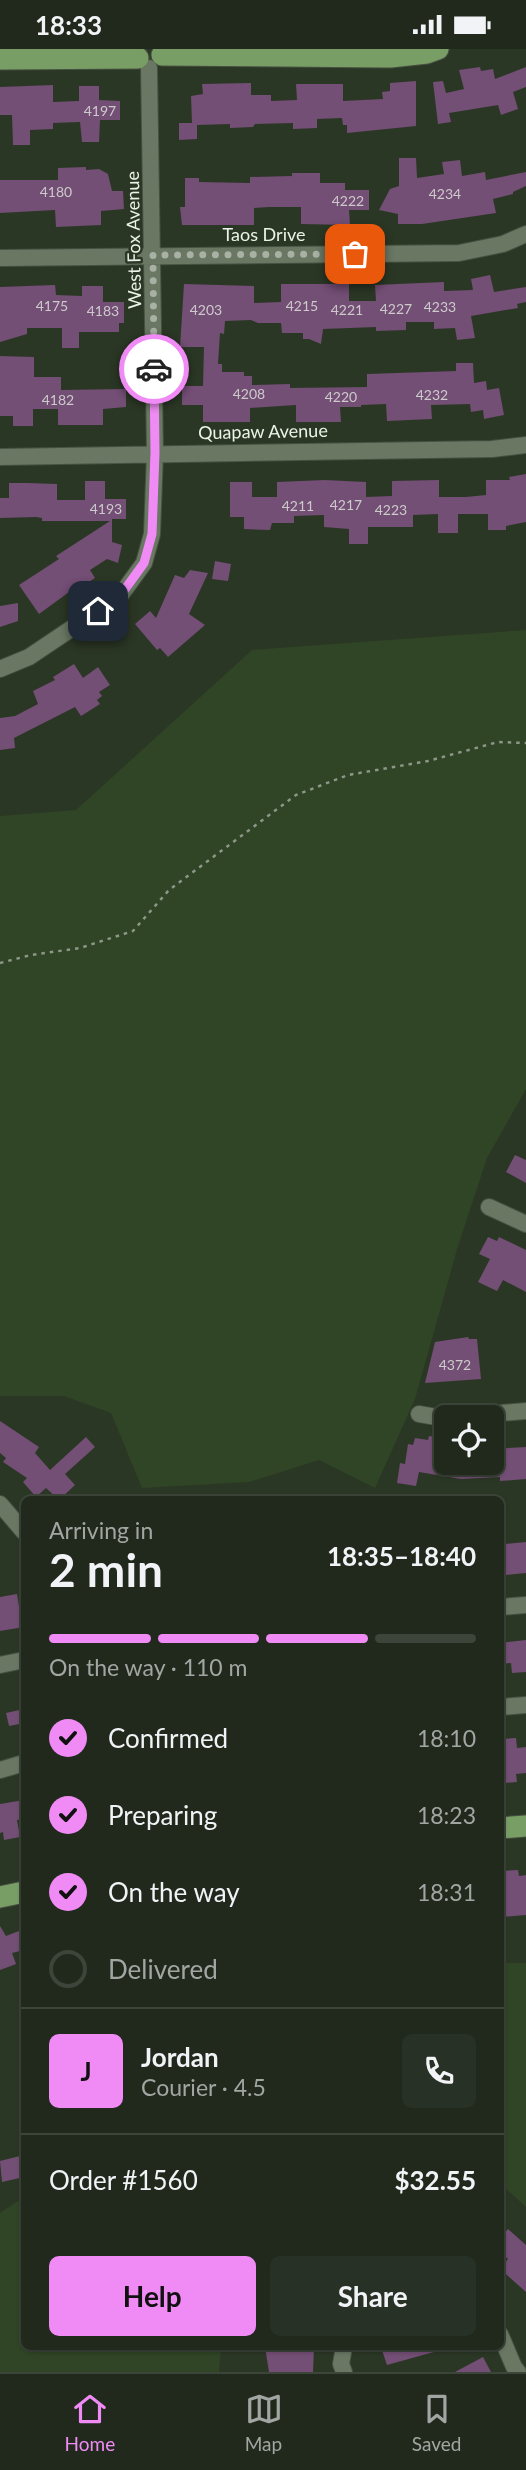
<!DOCTYPE html>
<meta charset="utf-8">
<style>
:root{--surface:#20291c;--page:#283125;--text:#f1f3f6;--muted:#a2a6a3;--line:#3d453b;--accent:#f08bf5}
body{margin:0;font-family:Lato,sans-serif;background:var(--page);color:var(--text);height:100vh;display:flex;flex-direction:column;font-size:26px;white-space:nowrap}
*{box-sizing:border-box;margin:0}
p{font-size:23px;color:var(--muted)}
.icon{flex:none;width:38px;height:38px;fill:none;stroke:currentColor;stroke-width:2;stroke-linecap:round;stroke-linejoin:round}
.map{position:relative;flex:1;overflow:hidden}
.panel{position:absolute;left:21px;top:1447px;width:483px;height:854px;display:flex;flex-direction:column;background:var(--surface);border-radius:10px;box-shadow:0 2px 5px #0004,0 0 0 2px var(--line)}
.panel>*{flex:none}
.controls{position:absolute;left:434px;top:1356px;display:grid;gap:14px}
.controls a{display:grid;place-items:center;width:70px;height:70px;border-radius:10px;background:var(--surface);box-shadow:0 2px 5px #0004,0 0 0 2px var(--line);font-size:35px}
.pin{position:absolute;display:grid;place-items:center;width:60px;height:60px;color:#fff;margin:-30px;border-radius:14px;box-shadow:0 4px 10px #0006}
.courier{position:absolute;display:grid;place-items:center;width:70px;height:70px;margin:-35px;border:5px solid #f08bf5;border-radius:50%;background:#fff;color:#222;box-shadow:0 2px 9px #0007}
.headline em{font-style:normal;font-weight:700}
.headline div{display:flex;flex-direction:column-reverse}
.headline{display:flex;align-items:center;justify-content:space-between;height:119px;padding:0 28px}
h1{font-size:46px;font-weight:700;line-height:52px}
.bar{display:grid;grid-template-columns:repeat(4,1fr);gap:10px 7px;align-content:center;height:84px;padding:0 28px}
.bar i{height:9px;border-radius:5px;background:var(--line)}
.bar .on{background:var(--accent)}
.bar p{grid-column:span 4}
.line{display:flex;align-items:center;gap:18px;padding:0 28px;border-top:2px solid var(--line)}
.line div{flex:1}
.round{display:grid;place-items:center;flex:none;width:74px;height:74px;border-radius:10px;background:var(--page)}
ol{padding:0 28px;list-style:none}
li{display:flex;align-items:center;gap:21px;height:77px}
li p{margin-inline-start:auto}
li .icon{padding:7px;border-radius:50%;background:var(--accent);color:#111;stroke-width:4}
li:last-child{color:var(--muted)}
li i{width:38px;height:38px;border:4px solid var(--line);border-radius:50%}
.action{display:flex;gap:14px;margin-top:auto;padding:14px 28px}
.action a{flex:1;height:80px;border-radius:10px;background:var(--accent);color:#111;font-size:28px;font-weight:700;line-height:80px;text-align:center}
.action a+a{background:var(--page);color:var(--text)}
.status{display:flex;justify-content:space-between;align-items:center;height:49px;padding:0 35px;background:var(--surface);direction:ltr}
.status svg{height:19px;fill:currentColor}
.tab-bar{display:flex;justify-content:space-around;align-items:center;height:98px;border-top:2px solid var(--line);background:var(--surface);font-size:19px;color:var(--muted)}
.tab-bar a{display:grid;justify-items:center;gap:4px}
.tab-bar .on{color:var(--accent)}
.map>svg:first-child{display:block}
.green{fill:#304525}
.building{fill:#734e75}
.lines{fill:none;stroke-linecap:round;stroke-linejoin:round}
.minor-casing{stroke:#475142;stroke-width:18}
.major-casing{stroke:#475142;stroke-width:23}
.path{stroke:#8d9789;stroke-width:2.5;stroke-dasharray:3.5 5;stroke-linecap:butt}
.minor{stroke:#697763;stroke-width:16}
.major{stroke:#799e65;stroke-width:21}
.done{stroke:#a8b1a4;stroke-width:7;stroke-dasharray:0 12.6}
.route{stroke:#f08bf5;stroke-width:9}
.labels{text-anchor:middle;stroke-width:5;stroke-linejoin:round;paint-order:stroke}
.number-label{font-size:14px;fill:#cdcacb}
.street-label{font-size:18px;fill:#ebf3e8;stroke:#2b3725}
</style>
<div class="status"><b>18:33</b><svg viewBox="0 0 49 12"><path d="M0 12V9h3v3zM5 12V6h3v6zM10 12V3h3v9zM15 12V0h3v12zM26 1h20v11H26zM47 4h2v5h-2z"/></svg></div>
<div class="map">
<svg width="526" height="2323" viewBox="0 0 526 2323">
<rect width="100%" height="100%" fill="#2b3725"/>
<path class="green" d="M526,581V1040L487,1109L458,1197L415,1350L375,1439L319,1411L249,1433L142,1439L111,1364L64,1347H0V767L76,761L252,601Z
M501,1914H526V2158L501,2135Z
M24,2148V2298H221L219,2323H0V2164Z"/>
<path class="building" d="M480,18L481,22L493,20L495,30L526,18V38L513,43L518,60L501,66L498,56L449,64L451,73L438,75L433,33L443,32L446,44L464,40L459,21Z
M416,32V77L347,84V76H343L342,69L317,70V79L293,80V74L255,75L253,78L230,79V75L197,76V90L179,91V74H192L191,47L203,45L202,35L251,34V46H271V52L297,51L296,35H343V52L383,50L382,43L390,42V34Z
M53,36V53L79,52V37H99V51L120,52V71H100L99,93H82L80,73L53,74V80L30,81V96H13L12,66H0V38Z
M399,109H416L417,129L444,125L442,113L460,111L462,127L485,123L486,131L526,123V137L513,143V145L493,150L496,164L422,175H398V165L379,161L390,140L399,137Z
M86,118V121L99,120L108,125L112,142H123L124,160L101,162V176L56,178L55,161L0,164V131H58V119Z
M292,124H320V134H345V141H369V161H349L350,176L301,175V158H269L254,159V176H182L180,158H185V129H199V133L250,134V128L292,127Z
M490,226L494,243L526,238V253L517,255L518,259L471,267L475,289L457,291L455,279L434,280V273H406V281L376,282V278L323,280L321,295L309,290H303V284H282L281,274H258L251,271L225,272L224,285L220,284L218,315H222V323H244V327H252V336L290,335V339L367,338V325L456,322V314H473L474,334L486,332L487,341L499,339L504,366L484,370L483,361L471,363L470,355L431,356L432,370L387,372L386,355L361,356V358H340L341,373H296V356L250,359V373H203V356H182V337H203L204,298H180L184,235L254,237V254L281,253V235H349V252H376L375,236L444,233V242L473,241L471,230Z
M55,236L56,246L82,247V237H103V253H124V274H119V283H79V299H62V279H27V285L0,293V238Z
M0,307L34,308V328H61V341L126,340V358L103,360V376H58V360H33V377H13V367H0Z
M526,425V473L506,477V481H488V465H458V484H438V465L413,466V478H368V495H349V480L324,478V466L294,467V474H272L270,481L244,480V468H230V433H252V448H277V433L325,431L366,433V448L392,447V432L439,431V448H466L486,446V431H510L509,428Z
M85,432H105V450H126V470H112V493L122,496L118,514L107,510L90,521L95,529L78,540L76,538L39,565L19,536L59,510L56,507L110,472H42V469L36,468L0,469V449H9V434H28L57,435V451H85Z
M215,512L231,515L228,532L212,530Z
M190,521L208,524L189,565L205,576L168,608L160,599L157,601L135,575L150,562L156,569L175,526L184,529Z
M18,554V572L0,578V557Z
M74,615L83,629L98,618L110,636L99,643L102,647L97,651L100,655L81,667L75,658L14,689L15,699L0,701V669L15,667L38,655L33,642L55,631L53,628Z
M515,1106L526,1111V1134L506,1123Z
M488,1188L497,1192L499,1188L526,1201V1243L503,1231L497,1242L478,1233L490,1210L479,1205Z
M468,1288L469,1290H477L481,1330L425,1334L435,1293Z
M0,1372L39,1398L35,1404L50,1421L86,1388L95,1398L65,1425L75,1436L59,1451L46,1439L36,1448L23,1433L27,1429L3,1413L6,1409L0,1404Z
M429,1387L442,1389V1393L446,1394V1414H492V1400L526,1398V1430L500,1432V1428L461,1430L419,1423L416,1437L397,1434L400,1414L405,1415L408,1395L413,1396L415,1389L428,1391Z
M526,1493V1524L506,1526L505,1495Z
M17,1545L20,1563L24,1562V1578L0,1582V1548Z
M526,1591V1623L512,1624L511,1614L500,1615V1594Z
M24,1660V1674L9,1677L6,1664Z
M516,1689L517,1699L526,1698V1724L516,1725L517,1733L504,1734L500,1732V1690Z
M24,1751V1770L17,1771L20,1788L4,1791L3,1783L0,1784V1755Z
M518,1821L519,1827L526,1826V1866L500,1868V1822Z
M0,1877L6,1887L24,1880V1901L12,1904L16,1915L0,1921Z
M20,2107L24,2128L2,2133L0,2112Z
M508,2180L526,2196V2243L500,2220L508,2210L500,2203V2189Z
M265,2298H314L313,2323H269Z
M381,2298H441V2301L387,2316Z
M483,2308L491,2323H455Z"/>
<g class="lines">
<defs>
<path id="minor" d="M0,209L459,204L503,195L526,185
M0,408L492,400L526,396
M0,620L29,608L120,547L144,514L152,485L155,404L149,19
M489,1158L526,1175
M419,1365L442,1369L526,1362
M0,1455L24,1483
M500,1558L526,1556
M0,1616L24,1611
M500,1658L526,1656
M0,1721L24,1714
M500,2285L514,2318L518,2323
M344,2323L341,2315L344,2298"/>
<path id="major" d="M162,6L390,8L427,4L438,0
M0,10L138,9
M500,1779L526,1777
M0,1848L24,1843"/>
</defs>
<use href="#minor" class="minor-casing"/>
<use href="#major" class="major-casing"/>
<path class="path" d="M0,914L31,906L80,899L133,882L169,841L296,746L348,726L428,712L498,693L526,694"/>
<use href="#minor" class="minor"/>
<use href="#major" class="major"/>
</g>
<g class="lines">
<path class="done" d="M154,320L153,206L355,205"/>
<path class="route" d="M98,562L120,547L144,514L152,485L155,404L154,320"/>
</g>
<g class="labels">
<g class="number-label">
<text x="100" y="67">4197</text>
<text x="56" y="148">4180</text>
<text x="445" y="150">4234</text>
<text x="348" y="157">4222</text>
<text x="52" y="262">4175</text>
<text x="302" y="262">4215</text>
<text x="440" y="263">4233</text>
<text x="396" y="265">4227</text>
<text x="206" y="266">4203</text>
<text x="347" y="266">4221</text>
<text x="103" y="267">4183</text>
<text x="249" y="350">4208</text>
<text x="432" y="351">4232</text>
<text x="341" y="353">4220</text>
<text x="58" y="356">4182</text>
<text x="346" y="461">4217</text>
<text x="298" y="462">4211</text>
<text x="106" y="465">4193</text>
<text x="391" y="466">4223</text>
<text x="455" y="1321">4372</text>
</g>
<g class="street-label">
<text x="264" y="192">Taos Drive</text>
<text transform="translate(134 191) rotate(-91)" y="6">West Fox Avenue</text>
<text transform="translate(263 383) rotate(-1)" y="6">Quapaw Avenue</text>
</g>
</g>
</svg>
<div class="controls">
<a><svg class="icon" aria-label="locate" viewBox="0 0 24 24"><circle cx="12" cy="12" r="6"/><path d="M12 2v4M12 18v4M2 12h4M18 12h4"/></svg></a>
</div>
<div class="pin" style="left:355px;top:205px;background:#ea580c"><svg class="icon" aria-label="bag" viewBox="0 0 24 24"><path d="M5 8h14l-1 12H6zM9 8a3 3 0 0 1 6 0"/></svg></div>
<div class="pin" style="left:98px;top:562px;background:#1f2937"><svg class="icon" aria-label="home" viewBox="0 0 24 24"><path d="M3 11l9-7 9 7M6 9v11h12V9"/></svg></div>
<div class="courier" style="left:154px;top:320px"><svg class="icon" aria-label="car" viewBox="0 0 24 24"><path d="M5 17H2v-5l4-1 3-4h7l3 4 3 1v5h-3M9 17h6M6 11h13"/><circle cx="7" cy="17" r="2"/><circle cx="17" cy="17" r="2"/></svg></div>
<section class="panel">
<div class="headline"><div><h1>2 min</h1><p>Arriving in</p></div><em>18:35–18:40</em></div>
<div class="bar"><i class="on"></i><i class="on"></i><i class="on"></i><i></i><p>On the way · 110 m</p></div>
<ol>
<li><svg class="icon" aria-label="check" viewBox="0 0 24 24"><path d="M5 12l5 5 9-10"/></svg>Confirmed<p>18:10</p></li>
<li><svg class="icon" aria-label="check" viewBox="0 0 24 24"><path d="M5 12l5 5 9-10"/></svg>Preparing<p>18:23</p></li>
<li><svg class="icon" aria-label="check" viewBox="0 0 24 24"><path d="M5 12l5 5 9-10"/></svg>On the way<p>18:31</p></li>
<li><i></i>Delivered</li>
</ol>
<div class="line" style="height:126px"><b class="round" style="background:var(--accent);color:#111">J</b><div><b>Jordan</b><p>Courier · 4.5</p></div><a class="round"><svg class="icon" aria-label="phone" viewBox="0 0 24 24"><path d="M5 4h4l2 5-3 2q2 4 5 5l2-3 5 2v4C11 20 4 13 5 4z"/></svg></a></div>
<div class="line" style="height:91px"><div>Order #1560</div><b>$32.55</b></div>
<div class="action"><a>Help</a><a>Share</a></div>
</section>
</div>
<nav class="tab-bar">
<a class="on"><svg class="icon" aria-label="home" viewBox="0 0 24 24"><path d="M3 11l9-7 9 7M6 9v11h12V9"/></svg>Home</a>
<a><svg class="icon" aria-label="map" viewBox="0 0 24 24"><path d="M3 6l6-2 6 2 6-2v14l-6 2-6-2-6 2zM9 4v14M15 6v14"/></svg>Map</a>
<a><svg class="icon" aria-label="saved" viewBox="0 0 24 24"><path d="M7 4h10v16l-5-4-5 4z"/></svg>Saved</a>
</nav>
